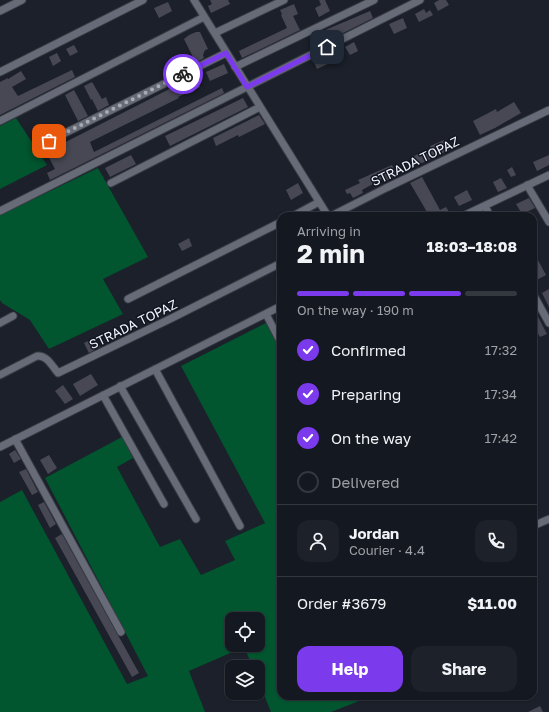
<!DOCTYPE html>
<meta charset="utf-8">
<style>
:root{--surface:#141820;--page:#1d2129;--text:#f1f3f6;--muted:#9da0a5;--line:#33373e;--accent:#7c3aed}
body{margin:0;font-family:"Golos Text",sans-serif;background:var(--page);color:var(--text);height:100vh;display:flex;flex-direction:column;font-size:15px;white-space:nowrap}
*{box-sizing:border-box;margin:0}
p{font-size:13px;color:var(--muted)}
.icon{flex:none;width:22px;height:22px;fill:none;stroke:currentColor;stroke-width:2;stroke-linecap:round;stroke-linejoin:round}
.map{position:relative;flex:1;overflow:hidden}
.details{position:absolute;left:277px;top:212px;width:260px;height:488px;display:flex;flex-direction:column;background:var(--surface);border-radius:12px;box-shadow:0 1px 3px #0004,0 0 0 1px var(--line)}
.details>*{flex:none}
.controls{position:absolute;left:225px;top:612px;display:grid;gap:8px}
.controls a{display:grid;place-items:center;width:40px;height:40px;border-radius:8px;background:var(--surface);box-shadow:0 1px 3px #0004,0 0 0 1px var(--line);font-size:20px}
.pin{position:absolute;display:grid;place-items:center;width:34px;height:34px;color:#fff;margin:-17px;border-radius:8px;box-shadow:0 2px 6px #0006}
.courier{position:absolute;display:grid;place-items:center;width:40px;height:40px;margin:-20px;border:3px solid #7c3aed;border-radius:50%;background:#fff;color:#222;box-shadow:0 1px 5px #0007}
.head em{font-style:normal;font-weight:700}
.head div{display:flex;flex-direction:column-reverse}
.head{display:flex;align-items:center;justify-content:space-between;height:68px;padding:0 20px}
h1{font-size:26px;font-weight:700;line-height:30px}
.bar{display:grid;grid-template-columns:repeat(4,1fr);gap:6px 4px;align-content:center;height:48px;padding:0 20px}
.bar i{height:5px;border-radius:3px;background:var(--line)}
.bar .on{background:var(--accent)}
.bar p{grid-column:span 4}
.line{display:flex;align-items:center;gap:10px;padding:0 20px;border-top:1px solid var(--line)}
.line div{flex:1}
.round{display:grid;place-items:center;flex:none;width:42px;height:42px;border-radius:12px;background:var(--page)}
ol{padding:0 20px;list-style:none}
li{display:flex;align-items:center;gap:12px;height:44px}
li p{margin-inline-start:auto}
li .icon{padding:4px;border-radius:50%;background:var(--accent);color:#fff;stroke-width:4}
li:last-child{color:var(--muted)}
li i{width:22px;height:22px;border:2px solid var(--line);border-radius:50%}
.primary-button{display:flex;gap:8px;margin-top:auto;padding:8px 20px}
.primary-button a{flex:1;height:46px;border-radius:12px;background:var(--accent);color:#fff;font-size:16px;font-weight:700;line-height:46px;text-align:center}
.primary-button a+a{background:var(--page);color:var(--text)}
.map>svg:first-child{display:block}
.green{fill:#01552f;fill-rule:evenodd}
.building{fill:#484854}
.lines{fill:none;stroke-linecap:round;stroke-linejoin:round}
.street-casing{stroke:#3a3d45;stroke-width:9}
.street{stroke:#666b77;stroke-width:7}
.done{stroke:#a6aab2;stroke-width:4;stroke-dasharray:0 7.2}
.route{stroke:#7c3aed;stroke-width:5}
.labels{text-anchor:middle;stroke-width:3;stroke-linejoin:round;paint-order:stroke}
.street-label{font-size:13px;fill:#f1f5fc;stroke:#121620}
</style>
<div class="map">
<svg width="549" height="712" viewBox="0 0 549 712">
<rect width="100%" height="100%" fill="#1b202a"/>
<path class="green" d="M16,118L47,165L0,189V126Z
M98,168L148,257L103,279L123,314L49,349L30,320L2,303L0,300V215Z
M266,323L281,350V696H372L331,712H271L258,680V667H253L244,647L189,671L205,712H0V502L22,490L127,684L148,676L45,478L122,437L133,458L117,467L160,547L180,539L201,575L235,560L225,541L265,523L181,366ZM232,619H258V645H232Z"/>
<path class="building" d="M210,0H228L230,4L211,13L208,6L212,4Z
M319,0H325L330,11L319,17L315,8L321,5Z
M439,0H446L449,5L438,11L434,3Z
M168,2L172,11L159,18L154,8Z
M294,4L298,14L293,16L300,30L242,58L239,51L287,28L281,15L282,14L280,10Z
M424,9L426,13L430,10L433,15L419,22L415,14Z
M370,11L373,18L327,41L323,31Z
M403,18L407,28L394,34L389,24Z
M196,32H200L208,49L205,50L203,55L204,58L196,63L184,39L189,35Z
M354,42L358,51L350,55L345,47Z
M74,45L78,52L70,56L66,49Z
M330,51L334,61L317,69L313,60Z
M57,53L61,61L53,66L49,57Z
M224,64L228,73L210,81L206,72Z
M72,70L75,77L0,115V82L8,78V79L21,71L26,79L12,87L18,96Z
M196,79L200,87L178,97L179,98L90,142L94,152L222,88L224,93L50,180L47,173L55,169L46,152L150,99L173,87L174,89Z
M92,82L102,99L106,97L109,105L98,111L92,99L91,100L84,86Z
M74,90L88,116L78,121L65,95Z
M243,98L248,107L170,146L165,136Z
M514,102L521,113L495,128L480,135L473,121L496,109L497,112Z
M259,115L265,124L239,137L238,135L216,146L213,138Z
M444,140L449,150L418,165L414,156L431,148L430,146Z
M131,155L136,164L110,177L105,168Z
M549,155V165L537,171L533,162Z
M392,165L397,175L384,182L382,179L362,190L363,193L353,198L350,193L347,194L345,190L360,183L358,180Z
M512,167L516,175L511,177L507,170Z
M422,177L440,210L446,207L451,215L450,216H419L427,212L410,183Z
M501,178L507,188L498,192L493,182Z
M298,183L303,193L291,200L286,190Z
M467,190L472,200L459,206L454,197Z
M529,198L535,208L522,214L516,204Z
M189,238L192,246L182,251L178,244Z
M533,251L546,275L533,282Z
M549,289V307L542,293Z
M533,307L547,334L540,337L533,325Z
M95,338L100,347L89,353L84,343Z
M91,374L98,385L80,396L73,384Z
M63,385L73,399L65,404L55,391Z
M15,450L21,459L14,463L9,454Z
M49,455L57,468L48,474L40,460Z
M26,469L38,492L32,495L19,472Z
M44,502L56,524L50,528L38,505Z
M62,534L139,673L132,677L55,538Z
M540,706L543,712H528Z"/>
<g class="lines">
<defs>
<path id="street" d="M194,0L328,216
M0,11L22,0
M215,33L284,0
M235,67L374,0
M0,72L143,0
M0,121L204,17
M49,141L226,53
M111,183L260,107
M527,185L549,222
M485,206L490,216
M0,211L420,0
M293,216L319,202
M331,216L386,188L549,110
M463,216L549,175
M533,294L549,323
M128,299L281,222
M266,314L281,343
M0,323L13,316
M155,369L240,526
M0,375L37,356C47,355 52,366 58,373L172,318L281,263
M120,386L196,519
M103,395L164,504
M15,439L121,632
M0,447L281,306
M533,526L549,519"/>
</defs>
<use href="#street" class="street-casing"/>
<use href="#street" class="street"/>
</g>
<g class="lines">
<path class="done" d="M49,141L183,74"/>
<path class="route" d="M183,74L226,53L247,87L327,47"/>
</g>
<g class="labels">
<g class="street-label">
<text transform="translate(415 161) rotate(-26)" y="5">STRADA TOPAZ</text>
<text transform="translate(133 324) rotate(-26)" y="5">STRADA TOPAZ</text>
</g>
</g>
</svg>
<div class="controls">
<a><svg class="icon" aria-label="locate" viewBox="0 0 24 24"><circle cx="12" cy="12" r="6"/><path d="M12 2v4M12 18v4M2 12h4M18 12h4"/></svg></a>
<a><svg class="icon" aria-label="layers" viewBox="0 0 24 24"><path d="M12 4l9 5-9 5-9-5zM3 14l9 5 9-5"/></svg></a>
</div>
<div class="pin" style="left:49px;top:141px;background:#ea580c"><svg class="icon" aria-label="bag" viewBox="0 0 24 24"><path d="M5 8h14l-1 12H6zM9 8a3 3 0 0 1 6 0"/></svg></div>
<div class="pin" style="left:327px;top:47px;background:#1f2937"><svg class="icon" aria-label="home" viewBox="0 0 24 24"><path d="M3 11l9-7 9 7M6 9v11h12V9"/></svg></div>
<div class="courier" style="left:183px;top:74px"><svg class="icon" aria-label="bike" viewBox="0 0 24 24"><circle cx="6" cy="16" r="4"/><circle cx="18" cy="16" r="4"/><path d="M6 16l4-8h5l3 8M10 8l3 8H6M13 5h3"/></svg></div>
<section class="details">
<div class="head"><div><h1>2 min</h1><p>Arriving in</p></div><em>18:03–18:08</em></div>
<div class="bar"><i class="on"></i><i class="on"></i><i class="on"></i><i></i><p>On the way · 190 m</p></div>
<ol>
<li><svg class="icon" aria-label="check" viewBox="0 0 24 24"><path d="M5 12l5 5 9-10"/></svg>Confirmed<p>17:32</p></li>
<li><svg class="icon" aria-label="check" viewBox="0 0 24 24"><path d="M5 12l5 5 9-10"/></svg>Preparing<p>17:34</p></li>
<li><svg class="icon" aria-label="check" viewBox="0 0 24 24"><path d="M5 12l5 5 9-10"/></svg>On the way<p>17:42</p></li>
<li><i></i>Delivered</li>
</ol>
<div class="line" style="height:72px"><a class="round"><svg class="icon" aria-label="person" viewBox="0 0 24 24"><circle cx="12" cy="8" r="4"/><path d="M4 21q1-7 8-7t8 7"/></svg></a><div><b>Jordan</b><p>Courier · 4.4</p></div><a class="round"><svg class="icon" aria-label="phone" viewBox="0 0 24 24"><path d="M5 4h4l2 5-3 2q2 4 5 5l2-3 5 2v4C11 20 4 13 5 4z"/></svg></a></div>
<div class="line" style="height:52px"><div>Order #3679</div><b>$11.00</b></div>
<div class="primary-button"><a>Help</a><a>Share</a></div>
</section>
</div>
